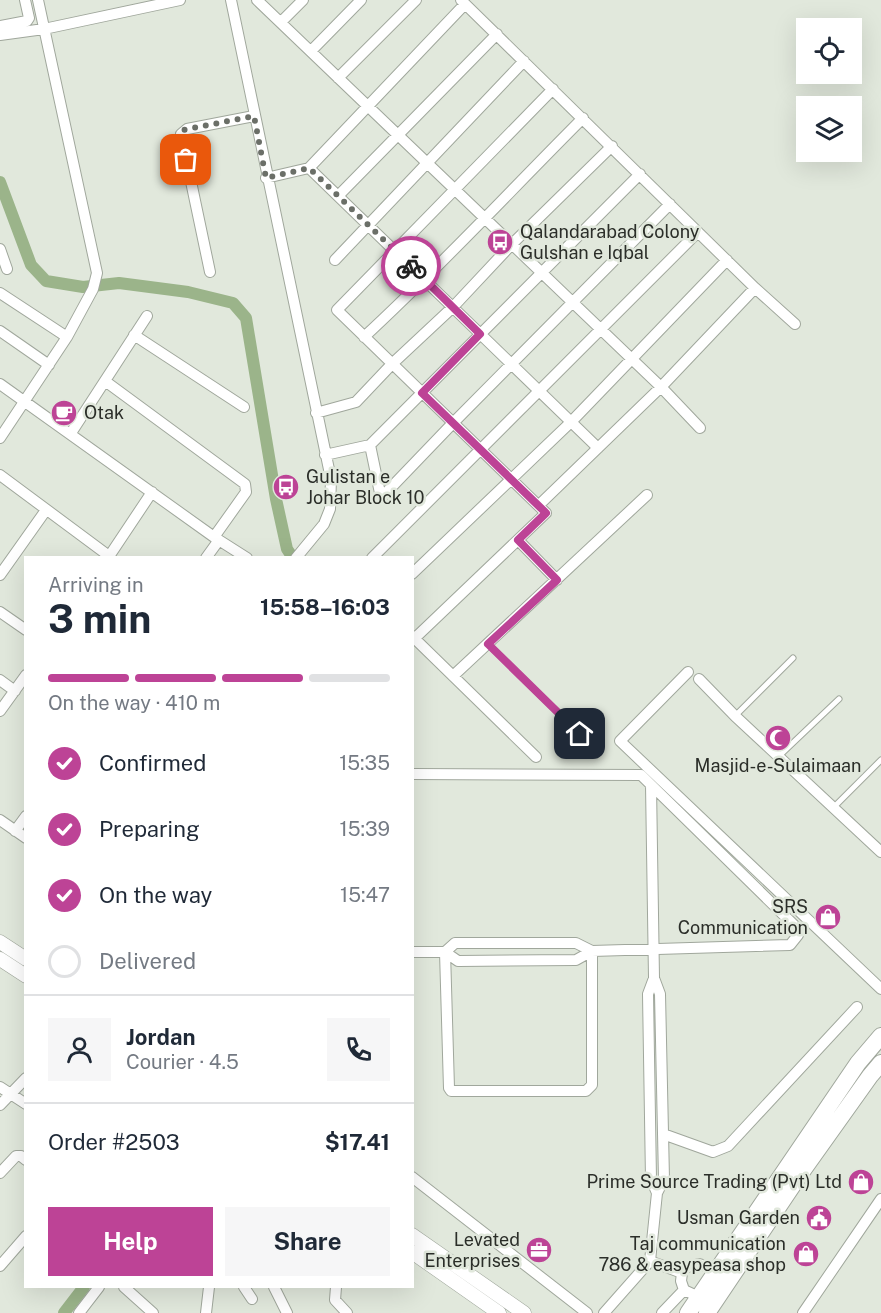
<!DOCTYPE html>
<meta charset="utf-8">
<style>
:root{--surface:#fff;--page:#f6f6f7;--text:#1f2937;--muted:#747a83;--line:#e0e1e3;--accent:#bd4396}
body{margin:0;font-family:"Public Sans",sans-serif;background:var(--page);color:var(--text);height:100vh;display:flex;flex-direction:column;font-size:22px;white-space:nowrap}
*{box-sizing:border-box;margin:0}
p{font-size:20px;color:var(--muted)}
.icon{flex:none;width:33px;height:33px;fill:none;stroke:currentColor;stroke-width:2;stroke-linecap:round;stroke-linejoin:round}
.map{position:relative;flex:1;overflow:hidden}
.details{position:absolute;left:24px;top:556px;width:390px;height:732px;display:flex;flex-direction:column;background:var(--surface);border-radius:0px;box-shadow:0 6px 24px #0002}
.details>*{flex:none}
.fabs{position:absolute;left:796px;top:18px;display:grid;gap:12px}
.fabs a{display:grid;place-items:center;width:66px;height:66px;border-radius:0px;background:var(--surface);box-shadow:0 6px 24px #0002;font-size:30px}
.pin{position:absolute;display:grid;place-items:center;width:51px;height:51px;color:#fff;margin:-26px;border-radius:12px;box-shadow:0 3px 9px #0006}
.courier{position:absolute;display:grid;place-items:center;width:60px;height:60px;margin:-30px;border:4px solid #bd4396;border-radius:50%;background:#fff;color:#222;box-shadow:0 2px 8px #0007}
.head em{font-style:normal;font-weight:700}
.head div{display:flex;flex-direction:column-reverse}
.head{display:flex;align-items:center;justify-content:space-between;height:102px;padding:0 24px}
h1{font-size:39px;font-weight:700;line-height:45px}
.bar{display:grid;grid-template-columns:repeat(4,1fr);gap:9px 6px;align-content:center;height:72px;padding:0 24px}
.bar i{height:8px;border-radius:4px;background:var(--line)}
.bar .selected{background:var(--accent)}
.bar p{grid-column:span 4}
.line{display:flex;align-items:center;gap:15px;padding:0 24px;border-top:2px solid var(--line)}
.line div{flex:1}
.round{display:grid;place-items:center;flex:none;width:63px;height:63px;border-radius:0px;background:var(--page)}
ol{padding:0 24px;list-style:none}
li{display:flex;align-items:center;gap:18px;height:66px}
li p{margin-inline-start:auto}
li .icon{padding:6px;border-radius:50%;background:var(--accent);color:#fff;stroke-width:4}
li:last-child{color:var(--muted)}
li i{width:33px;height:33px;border:3px solid var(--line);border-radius:50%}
.button{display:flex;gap:12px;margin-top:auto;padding:12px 24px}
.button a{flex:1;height:69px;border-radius:0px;background:var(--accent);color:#fff;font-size:24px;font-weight:700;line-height:69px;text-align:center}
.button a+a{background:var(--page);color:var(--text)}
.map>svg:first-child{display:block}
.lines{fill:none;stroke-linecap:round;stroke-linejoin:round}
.canal{stroke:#9bb48a;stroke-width:12}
.service-casing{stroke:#a0a79c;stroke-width:7}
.minor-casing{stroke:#a0a79c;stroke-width:12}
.tertiary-casing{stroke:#a0a79c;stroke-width:15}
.secondary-casing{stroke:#a0a79c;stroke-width:18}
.service{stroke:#fff;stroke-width:5}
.minor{stroke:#fff;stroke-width:10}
.tertiary{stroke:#fff;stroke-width:14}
.secondary{stroke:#fff;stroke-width:16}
.done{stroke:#6b6f68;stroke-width:6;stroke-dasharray:0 10.8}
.route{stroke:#bd4396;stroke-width:8}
.labels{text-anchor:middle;stroke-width:5;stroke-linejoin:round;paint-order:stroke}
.poi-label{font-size:18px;fill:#2b2e29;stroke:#e1e8dc;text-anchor:end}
</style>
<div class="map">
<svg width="881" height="1313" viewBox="0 0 881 1313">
<rect width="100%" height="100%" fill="#e1e8dc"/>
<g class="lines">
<path class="canal" d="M0,182L31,265L46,281L83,287L119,283L188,292L233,303L246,318L276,499L287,549L293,558
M64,1313L84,1287"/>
<defs>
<path id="service" d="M488,644L595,749
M735,716L793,658
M778,757L839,699
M834,807L881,760"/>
<path id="minor" d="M231,0L331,479L330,509L324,524L296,558
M257,0L661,387L700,428
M461,0L755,288L795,324
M281,22L303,0
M0,26L27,21L29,18L25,0
M0,35L44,29L180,0
M311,51L361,0
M338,78L416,0
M309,168L598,448
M266,178L309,168L465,4
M338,196L497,34
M0,249L7,269
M335,260L524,61
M210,272L181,134L187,129L254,116
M0,293L67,337
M0,331L49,365
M134,335L244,407
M364,337C440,267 510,191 583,118
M105,381L245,484L246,492L214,537
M0,384L214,537L247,558
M316,413L356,402L392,364L453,307L512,244L612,146
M71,433L147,316
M0,438L67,337L93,289L97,273L38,0
M370,445L381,498
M325,455L370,445L640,174
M0,475L109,556
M381,498L453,423L670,204
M539,505L661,387L755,288
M518,540L557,580
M108,558L152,492
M206,558L219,540
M372,558L698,232
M412,574L571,422L727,260
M0,575L46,510
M0,612L26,630
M412,636L536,757
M415,638L546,513L337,310L553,89
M688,672L620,741L881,989
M453,676L647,495
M699,679L735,716L881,852
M0,680L15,691
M0,711L26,675
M412,774L641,775L796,927L798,935L790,945L592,951L576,943H455L445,952
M0,820L26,838
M15,831L26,816
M412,952H445L458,961L576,960L592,951
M445,952L449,1088L451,1091H586L592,1085V951
M654,978L648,994L651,1179L657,1193
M0,1087L26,1104
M0,1105L26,1078
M663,1134L713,1152L728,1146L857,1007
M0,1173L16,1156H21L26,1160
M412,1177L587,1313
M650,1261L682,1273L681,1281L684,1290L699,1297
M0,1266L26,1236
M682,1273L684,1268L699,1264L717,1269
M124,1287L153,1313
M244,1287L252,1299
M274,1287L287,1313
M336,1287L335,1300L347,1313
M79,1313L99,1287
M206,1313L209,1287
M604,1313L650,1261L657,1193L664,1179L660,994L654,978L651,785
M662,1313L684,1290
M803,1313L881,1199"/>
<path id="tertiary" d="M0,942L26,959
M0,959L26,976
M412,1235L524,1313
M412,1252L499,1313"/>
<path id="secondary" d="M688,1313L858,1063L881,1036
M707,1313L803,1170L870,1076L881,1063"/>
</defs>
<use href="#service" class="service-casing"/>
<use href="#minor" class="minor-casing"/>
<use href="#tertiary" class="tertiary-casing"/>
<use href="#secondary" class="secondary-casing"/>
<use href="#service" class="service"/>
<use href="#minor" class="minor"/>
<use href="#tertiary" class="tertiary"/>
<use href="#secondary" class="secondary"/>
</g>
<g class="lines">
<path class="done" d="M186,160L181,137L183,130L254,116L266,178L309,168L411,266"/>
<path class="route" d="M411,266L480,334L422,393L546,513L518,540L557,580L488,644L580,734"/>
</g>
<defs>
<symbol id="bus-disc" viewBox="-11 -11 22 22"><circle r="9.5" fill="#bd4396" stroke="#e1e8dc"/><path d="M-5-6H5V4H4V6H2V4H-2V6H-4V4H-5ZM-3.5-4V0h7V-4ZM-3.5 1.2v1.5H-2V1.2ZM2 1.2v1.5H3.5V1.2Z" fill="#fff"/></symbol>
<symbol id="cafe-disc" viewBox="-11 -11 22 22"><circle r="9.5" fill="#bd4396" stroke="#e1e8dc"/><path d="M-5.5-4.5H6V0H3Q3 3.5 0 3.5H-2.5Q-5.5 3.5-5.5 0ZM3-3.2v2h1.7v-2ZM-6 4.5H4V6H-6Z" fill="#fff"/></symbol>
<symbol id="mosque-disc" viewBox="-11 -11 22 22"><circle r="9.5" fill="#bd4396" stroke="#e1e8dc"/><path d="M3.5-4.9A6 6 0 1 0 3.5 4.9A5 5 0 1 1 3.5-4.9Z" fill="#fff"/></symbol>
<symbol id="shop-disc" viewBox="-11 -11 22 22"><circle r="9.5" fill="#bd4396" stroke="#e1e8dc"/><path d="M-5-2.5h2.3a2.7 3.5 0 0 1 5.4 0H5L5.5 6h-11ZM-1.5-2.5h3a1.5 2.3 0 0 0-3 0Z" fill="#fff"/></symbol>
<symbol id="civic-disc" viewBox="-11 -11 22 22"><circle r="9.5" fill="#bd4396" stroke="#e1e8dc"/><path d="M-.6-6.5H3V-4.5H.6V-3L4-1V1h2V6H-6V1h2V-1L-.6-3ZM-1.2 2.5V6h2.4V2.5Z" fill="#fff"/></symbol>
<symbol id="office-disc" viewBox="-11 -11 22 22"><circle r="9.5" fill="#bd4396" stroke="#e1e8dc"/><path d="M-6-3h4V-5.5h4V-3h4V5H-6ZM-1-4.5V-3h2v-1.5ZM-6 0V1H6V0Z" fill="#fff"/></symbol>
</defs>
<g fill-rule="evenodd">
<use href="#bus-disc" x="485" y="227" width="30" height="30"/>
<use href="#cafe-disc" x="49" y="398" width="30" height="30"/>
<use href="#bus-disc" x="271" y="472" width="30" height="30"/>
<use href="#mosque-disc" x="763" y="723" width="30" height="30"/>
<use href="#shop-disc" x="813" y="902" width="30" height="30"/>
<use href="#shop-disc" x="846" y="1167" width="30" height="30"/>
<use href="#civic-disc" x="804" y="1203" width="30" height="30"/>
<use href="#office-disc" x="524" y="1235" width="30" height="30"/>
<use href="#shop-disc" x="791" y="1239" width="30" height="30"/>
</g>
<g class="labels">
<g class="poi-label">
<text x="520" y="238" text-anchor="start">Qalandarabad Colony<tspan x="520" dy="21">Gulshan e Iqbal</tspan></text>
<text x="84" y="419" text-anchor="start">Otak</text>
<text x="306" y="483" text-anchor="start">Gulistan e<tspan x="306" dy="21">Johar Block 10</tspan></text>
<text x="778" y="772" text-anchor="middle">Masjid-e-Sulaimaan</text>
<text x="808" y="913">SRS<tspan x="808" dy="21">Communication</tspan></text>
<text x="842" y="1188">Prime Source Trading (Pvt) Ltd</text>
<text x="800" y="1224">Usman Garden</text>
<text x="520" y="1246">Levated<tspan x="520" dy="21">Enterprises</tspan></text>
<text x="786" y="1250">Taj communication<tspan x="786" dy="21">786 &amp; easypeasa shop</tspan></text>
</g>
</g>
</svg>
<div class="fabs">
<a><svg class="icon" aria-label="locate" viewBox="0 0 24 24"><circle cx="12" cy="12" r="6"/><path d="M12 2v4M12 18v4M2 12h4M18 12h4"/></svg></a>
<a><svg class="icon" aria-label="layers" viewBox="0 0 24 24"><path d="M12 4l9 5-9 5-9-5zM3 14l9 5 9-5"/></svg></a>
</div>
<div class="pin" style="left:186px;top:160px;background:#ea580c"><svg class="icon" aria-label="bag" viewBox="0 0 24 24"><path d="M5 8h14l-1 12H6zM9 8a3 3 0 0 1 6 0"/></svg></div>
<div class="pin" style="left:580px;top:734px;background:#1f2937"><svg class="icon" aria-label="home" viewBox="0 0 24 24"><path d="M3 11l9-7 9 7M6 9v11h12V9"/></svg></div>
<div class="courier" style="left:411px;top:266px"><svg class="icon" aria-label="bike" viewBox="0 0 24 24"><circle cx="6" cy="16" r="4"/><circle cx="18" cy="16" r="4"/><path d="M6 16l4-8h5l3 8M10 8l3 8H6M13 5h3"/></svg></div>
<section class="details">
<div class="head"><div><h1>3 min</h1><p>Arriving in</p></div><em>15:58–16:03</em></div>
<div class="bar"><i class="selected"></i><i class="selected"></i><i class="selected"></i><i></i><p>On the way · 410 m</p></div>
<ol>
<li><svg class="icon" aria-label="check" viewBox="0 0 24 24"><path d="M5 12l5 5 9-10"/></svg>Confirmed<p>15:35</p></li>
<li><svg class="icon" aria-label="check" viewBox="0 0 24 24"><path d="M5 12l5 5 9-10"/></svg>Preparing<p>15:39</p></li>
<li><svg class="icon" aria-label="check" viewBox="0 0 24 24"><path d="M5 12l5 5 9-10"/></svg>On the way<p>15:47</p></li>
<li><i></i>Delivered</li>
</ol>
<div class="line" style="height:108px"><a class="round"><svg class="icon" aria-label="person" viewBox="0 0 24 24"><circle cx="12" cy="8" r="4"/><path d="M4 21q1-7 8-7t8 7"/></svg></a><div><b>Jordan</b><p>Courier · 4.5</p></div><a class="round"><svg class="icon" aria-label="phone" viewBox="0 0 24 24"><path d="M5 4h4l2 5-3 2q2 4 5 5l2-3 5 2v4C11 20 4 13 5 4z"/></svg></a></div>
<div class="line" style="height:78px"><div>Order #2503</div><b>$17.41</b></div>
<div class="button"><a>Help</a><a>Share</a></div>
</section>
</div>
